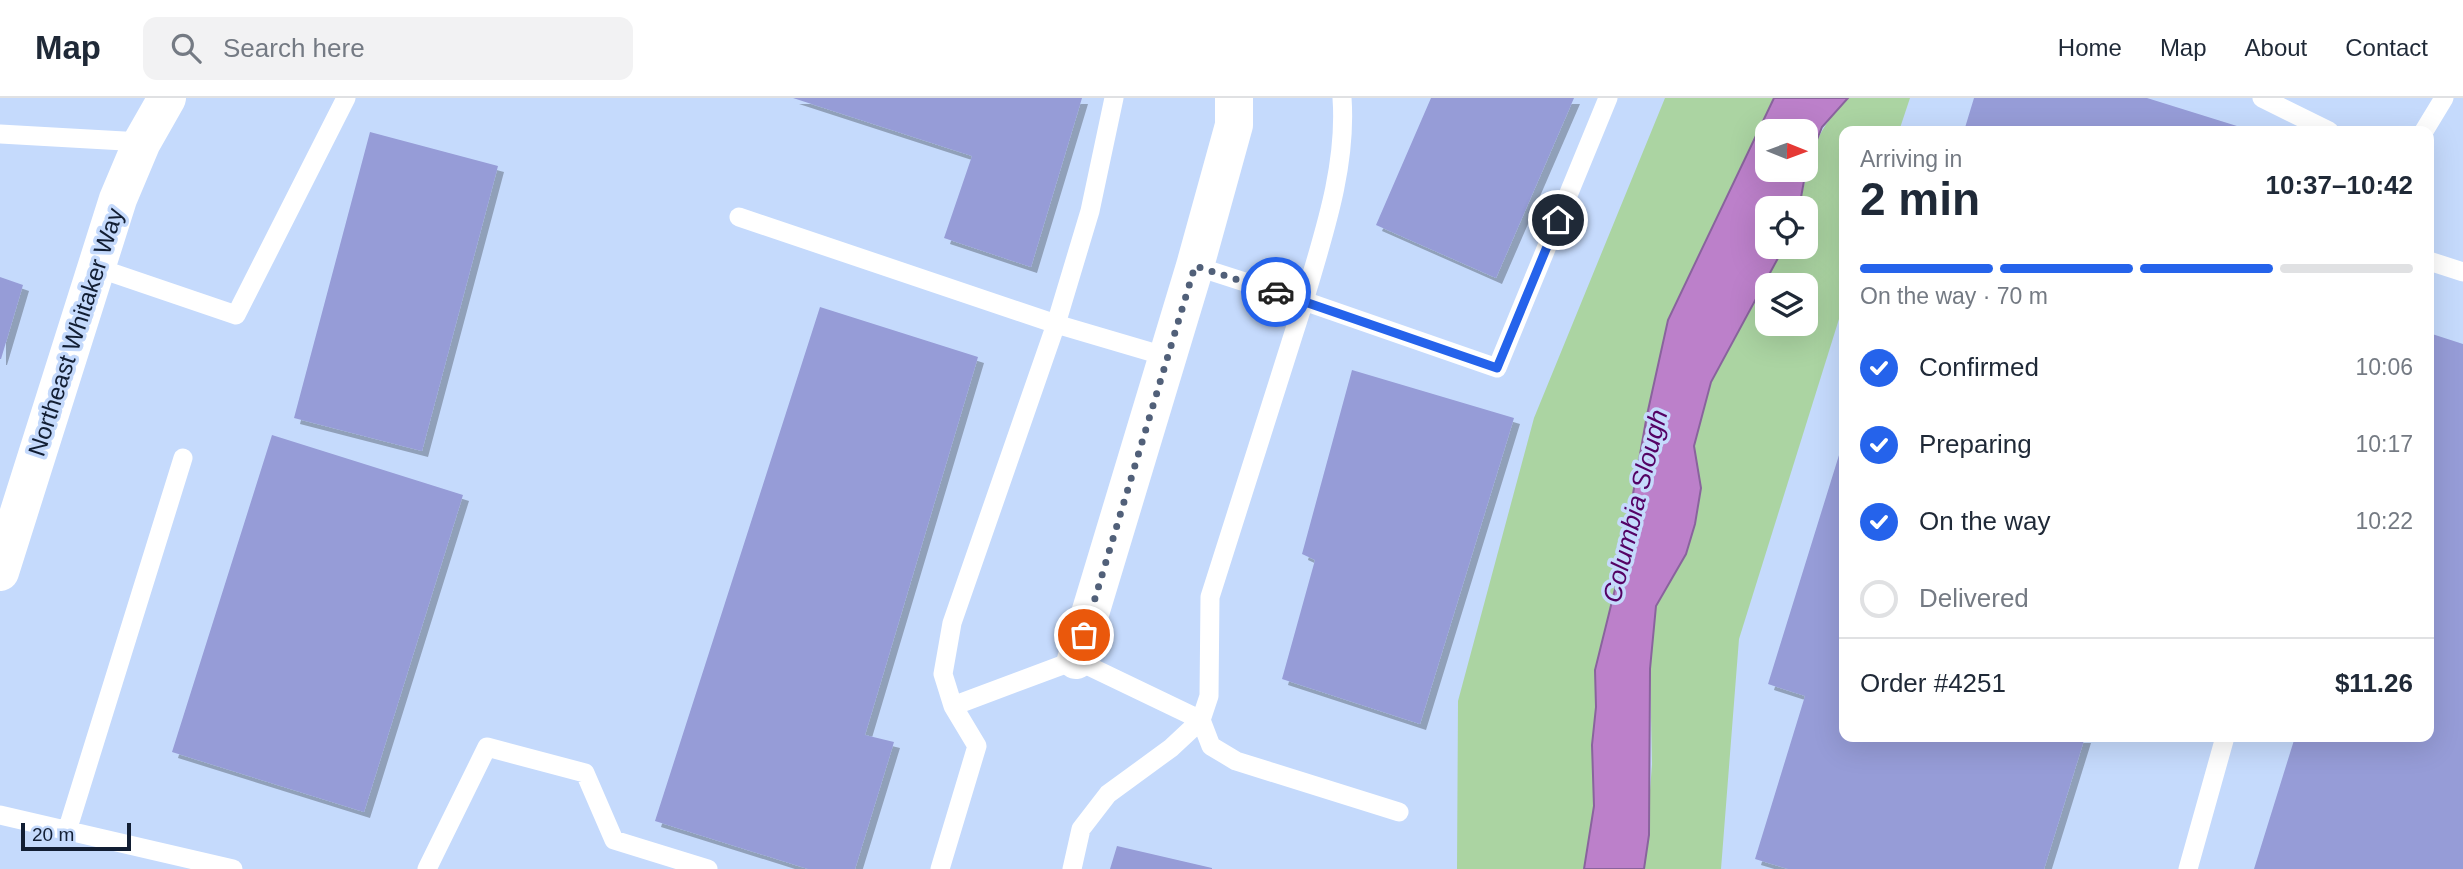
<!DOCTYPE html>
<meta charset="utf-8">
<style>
:root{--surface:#fff;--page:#f2f2f3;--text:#1f2937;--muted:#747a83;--line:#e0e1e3;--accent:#2563eb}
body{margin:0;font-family:Helvetica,sans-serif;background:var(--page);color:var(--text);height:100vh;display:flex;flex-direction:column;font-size:26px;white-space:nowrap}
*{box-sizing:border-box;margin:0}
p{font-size:23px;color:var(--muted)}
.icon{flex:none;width:38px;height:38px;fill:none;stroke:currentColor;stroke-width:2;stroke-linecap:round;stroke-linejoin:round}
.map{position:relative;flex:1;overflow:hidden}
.drawer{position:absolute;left:1839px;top:28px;width:595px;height:616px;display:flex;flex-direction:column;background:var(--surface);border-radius:14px;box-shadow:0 7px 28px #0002}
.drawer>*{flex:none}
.needle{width:46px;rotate:91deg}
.tools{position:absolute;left:1755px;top:21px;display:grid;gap:14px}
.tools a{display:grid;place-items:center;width:63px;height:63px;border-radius:14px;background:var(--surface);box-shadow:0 7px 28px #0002;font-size:35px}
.scale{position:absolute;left:21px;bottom:18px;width:110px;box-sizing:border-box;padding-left:7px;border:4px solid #121e33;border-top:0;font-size:19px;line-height:24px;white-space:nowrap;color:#121e33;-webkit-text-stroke:5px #c5dafc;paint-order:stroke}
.pin{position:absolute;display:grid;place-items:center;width:60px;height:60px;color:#fff;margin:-30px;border:4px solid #fff;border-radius:50%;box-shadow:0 2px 7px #0007}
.courier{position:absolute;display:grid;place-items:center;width:70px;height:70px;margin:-35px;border:5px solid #2563eb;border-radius:50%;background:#fff;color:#222;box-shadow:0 2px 9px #0007}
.headline em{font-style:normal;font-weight:700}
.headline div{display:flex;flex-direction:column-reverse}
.headline{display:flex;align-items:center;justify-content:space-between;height:119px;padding:0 21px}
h1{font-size:46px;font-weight:700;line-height:52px}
.bar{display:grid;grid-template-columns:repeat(4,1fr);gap:10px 7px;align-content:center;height:84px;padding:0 21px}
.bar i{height:9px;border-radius:5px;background:var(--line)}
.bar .current{background:var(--accent)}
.bar p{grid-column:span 4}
.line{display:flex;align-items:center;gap:18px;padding:0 21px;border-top:2px solid var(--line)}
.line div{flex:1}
ol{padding:0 21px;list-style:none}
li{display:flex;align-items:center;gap:21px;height:77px}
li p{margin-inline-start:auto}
li .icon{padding:7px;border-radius:50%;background:var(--accent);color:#fff;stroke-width:4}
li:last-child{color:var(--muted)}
li i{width:38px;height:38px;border:4px solid var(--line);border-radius:50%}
header{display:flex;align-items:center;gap:42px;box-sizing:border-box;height:98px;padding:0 35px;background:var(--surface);border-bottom:2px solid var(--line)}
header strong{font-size:33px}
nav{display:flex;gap:38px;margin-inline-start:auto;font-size:24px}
.search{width:490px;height:63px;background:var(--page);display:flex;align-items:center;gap:18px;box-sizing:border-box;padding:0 24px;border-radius:14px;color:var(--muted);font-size:26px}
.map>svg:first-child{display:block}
.green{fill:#abd4a2;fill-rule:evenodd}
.water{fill:#bc80ca;stroke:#89639d;stroke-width:2}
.building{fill:#969cd7;filter:url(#shadow)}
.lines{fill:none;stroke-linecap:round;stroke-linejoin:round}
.service{stroke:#fff;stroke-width:19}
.minor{stroke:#fff;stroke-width:38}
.tertiary{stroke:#fff;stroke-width:38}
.done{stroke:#516079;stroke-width:7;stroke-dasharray:0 12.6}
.route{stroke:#2563eb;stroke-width:9}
.labels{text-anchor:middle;stroke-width:7;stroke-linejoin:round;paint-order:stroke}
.street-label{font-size:24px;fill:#121e33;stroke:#c5dafc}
.water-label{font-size:26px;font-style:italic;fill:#540264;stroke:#c5dafc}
</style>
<header>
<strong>Map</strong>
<div class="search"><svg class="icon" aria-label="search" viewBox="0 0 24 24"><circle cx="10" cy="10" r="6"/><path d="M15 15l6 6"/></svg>Search here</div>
<nav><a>Home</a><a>Map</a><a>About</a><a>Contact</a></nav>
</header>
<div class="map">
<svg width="2463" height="771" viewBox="0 0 2463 771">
<defs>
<filter id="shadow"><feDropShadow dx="6" dy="6" stdDeviation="0" flood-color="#0004"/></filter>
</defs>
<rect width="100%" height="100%" fill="#c5dafc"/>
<path class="green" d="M1665,0H1774L1724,110L1647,317L1619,475L1595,572L1596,609L1592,647L1594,708L1584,771H1457L1458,603L1534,320Z
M1848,0H1910L1899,33H1844V205L1739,541L1721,771H1644L1652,666L1650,571L1656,508L1670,483L1701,390L1694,348L1711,284L1784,149H1806V110H1799C1811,62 1810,38 1848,0ZM1768,187H1806V226H1768Z"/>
<path class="water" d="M1774,0H1848L1822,29L1806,69V33H1768V72H1806L1800,105L1799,110H1768V149H1784L1711,284L1694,348L1701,390L1695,426L1686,456L1656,508L1650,571L1649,737L1644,771H1584L1594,708L1592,647L1596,609L1595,572L1619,475L1647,317L1668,222Z"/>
<path class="building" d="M793,0H1082L1031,169L944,140L972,58Z
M1431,0H1574L1496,180L1376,127Z
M1974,0H2147L2253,33H1964Z
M370,34L498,68L422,353L294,320Z
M0,179L23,187L1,261H0Z
M820,209L978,259L865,637L894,644L855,771H808L655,723Z
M2429,235L2463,246V771H2254L2295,639H2429Z
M1352,272L1514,320L1420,626L1282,581L1315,462L1302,456Z
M272,337L463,397L364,714L172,654Z
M1844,341V639H2085L2044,771H1788L1755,761L1805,598L1768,586Z
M1117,748L1212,770V771H1110Z"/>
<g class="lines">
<path class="service" d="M2262,0L2329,33
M2424,33L2444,0
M0,36L142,44
M739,119L1056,226L1168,259
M2429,163L2463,174
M1195,168L1304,203C1323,138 1347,69 1342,0
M95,169L236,217L346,0
M953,608L1076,562L1201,622L1209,598L1210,499L1304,203L1497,270L1608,0
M0,717L233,771
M67,733L183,360
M427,771L487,649L585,675L614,742L708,771
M940,771L977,648L953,608L943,576L952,525L1056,226L1090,113L1114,0
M1072,771L1081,731L1108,696L1171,650L1201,622L1211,648L1236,663L1399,714
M2188,771L2225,639"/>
<path class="minor" d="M1076,562L1195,168L1234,27V0"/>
<path class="tertiary" d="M0,474L118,101L142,44L167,0"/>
</g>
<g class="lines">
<path class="done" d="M1084,537L1195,168L1276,194"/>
<path class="route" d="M1276,194L1497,270L1558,122"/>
</g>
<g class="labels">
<g class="street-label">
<text transform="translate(76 234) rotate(-72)" y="8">Northeast Whitaker Way</text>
</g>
<g class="water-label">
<text transform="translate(1635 408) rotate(-76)" y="9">Columbia Slough</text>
</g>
</g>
</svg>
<div class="tools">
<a><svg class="needle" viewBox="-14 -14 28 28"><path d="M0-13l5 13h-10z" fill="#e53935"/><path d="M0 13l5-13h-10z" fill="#747a83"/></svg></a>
<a><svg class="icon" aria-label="locate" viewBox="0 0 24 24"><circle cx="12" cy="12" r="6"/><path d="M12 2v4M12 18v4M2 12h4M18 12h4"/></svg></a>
<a><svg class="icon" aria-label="layers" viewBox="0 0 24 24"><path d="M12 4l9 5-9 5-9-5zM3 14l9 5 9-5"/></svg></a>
</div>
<div class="scale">20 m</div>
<div class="pin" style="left:1084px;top:537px;background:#ea580c"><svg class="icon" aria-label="bag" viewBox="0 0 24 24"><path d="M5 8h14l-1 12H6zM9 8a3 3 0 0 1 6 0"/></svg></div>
<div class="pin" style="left:1558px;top:122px;background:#1f2937"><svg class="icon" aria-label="home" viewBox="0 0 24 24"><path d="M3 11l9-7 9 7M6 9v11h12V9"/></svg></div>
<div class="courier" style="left:1276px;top:194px"><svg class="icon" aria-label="car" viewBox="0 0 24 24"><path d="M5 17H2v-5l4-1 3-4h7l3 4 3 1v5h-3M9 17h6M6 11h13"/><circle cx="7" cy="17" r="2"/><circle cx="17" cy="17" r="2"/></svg></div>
<section class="drawer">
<div class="headline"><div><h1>2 min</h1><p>Arriving in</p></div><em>10:37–10:42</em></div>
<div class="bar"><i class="current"></i><i class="current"></i><i class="current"></i><i></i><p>On the way · 70 m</p></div>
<ol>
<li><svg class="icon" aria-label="check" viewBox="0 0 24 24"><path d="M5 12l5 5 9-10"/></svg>Confirmed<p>10:06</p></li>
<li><svg class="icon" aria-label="check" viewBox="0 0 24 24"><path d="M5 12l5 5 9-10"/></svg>Preparing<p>10:17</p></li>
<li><svg class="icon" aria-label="check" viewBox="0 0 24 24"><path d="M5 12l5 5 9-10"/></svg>On the way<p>10:22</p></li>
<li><i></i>Delivered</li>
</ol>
<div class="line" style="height:91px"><div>Order #4251</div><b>$11.26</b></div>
</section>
</div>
